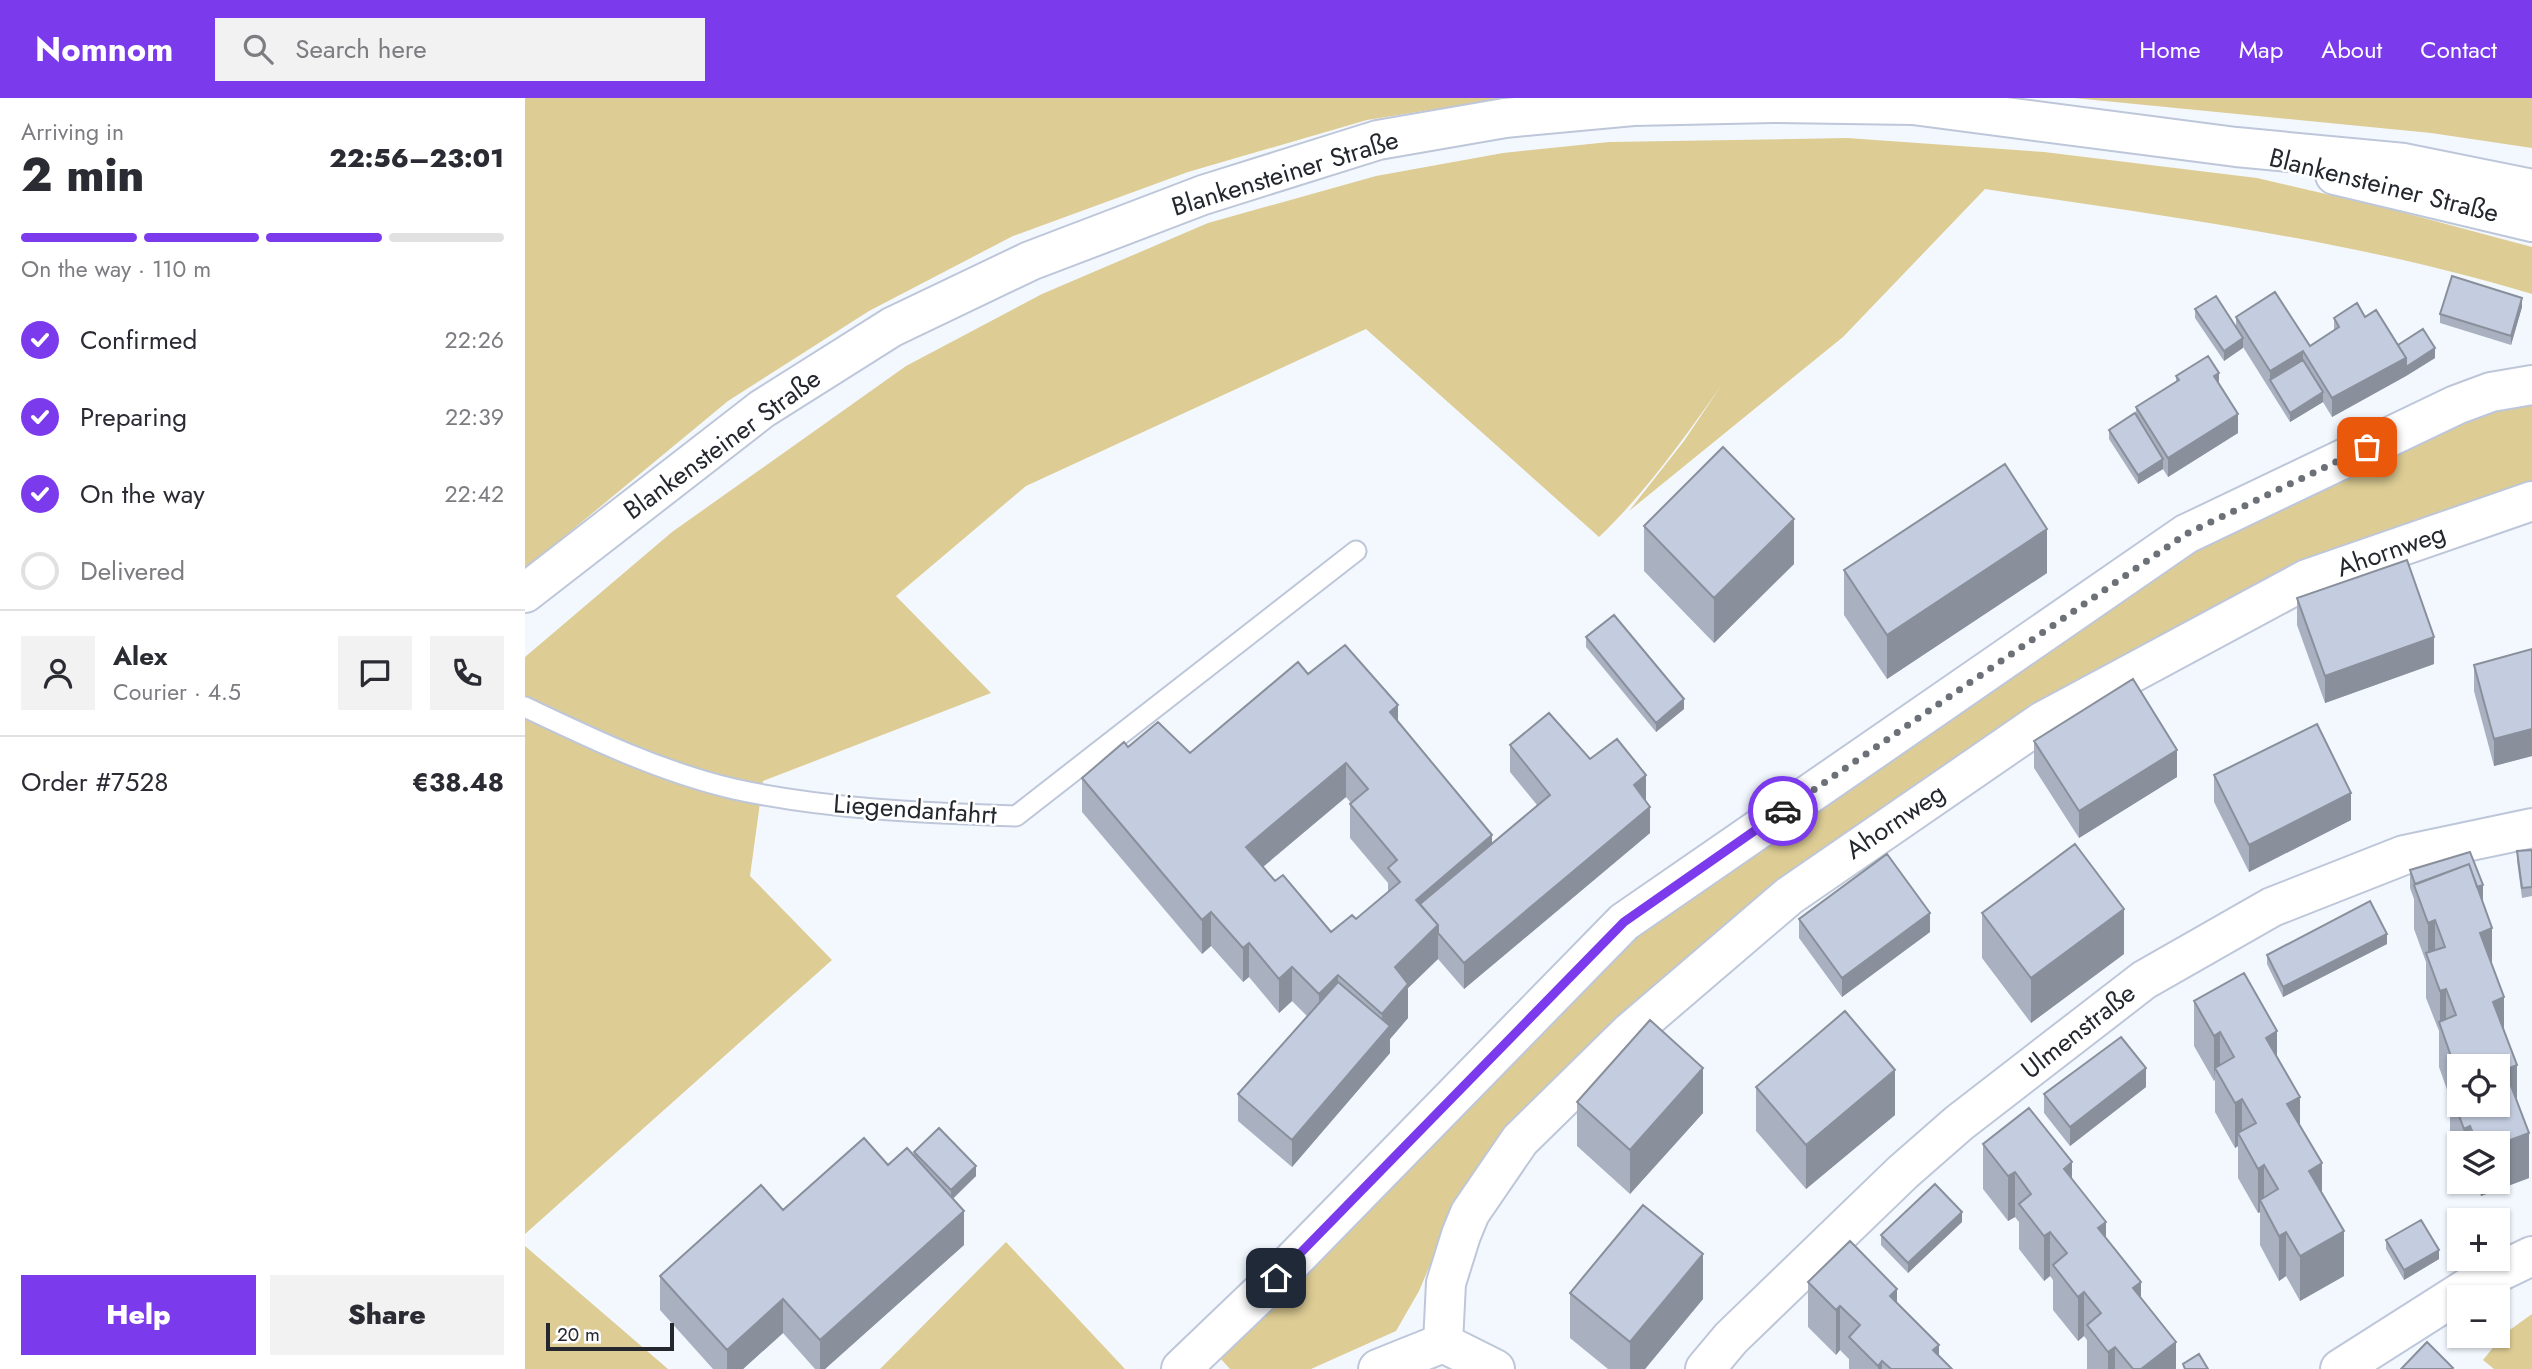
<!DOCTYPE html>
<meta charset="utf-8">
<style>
:root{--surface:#fff;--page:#f2f2f3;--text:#2b2b33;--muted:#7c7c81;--line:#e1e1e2;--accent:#7c3aed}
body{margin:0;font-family:Jost,sans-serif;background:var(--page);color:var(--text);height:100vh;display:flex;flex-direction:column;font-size:26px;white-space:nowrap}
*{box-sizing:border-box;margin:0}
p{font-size:23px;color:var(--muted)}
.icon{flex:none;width:38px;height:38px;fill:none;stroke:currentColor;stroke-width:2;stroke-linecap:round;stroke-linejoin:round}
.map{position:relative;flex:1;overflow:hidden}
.side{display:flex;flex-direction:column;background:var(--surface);width:525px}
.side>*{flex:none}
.tools{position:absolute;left:1922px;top:956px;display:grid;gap:14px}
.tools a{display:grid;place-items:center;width:63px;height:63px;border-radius:0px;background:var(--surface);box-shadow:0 2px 5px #0004;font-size:35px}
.scale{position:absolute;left:21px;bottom:18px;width:128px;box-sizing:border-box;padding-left:7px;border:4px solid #24272e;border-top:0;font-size:19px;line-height:24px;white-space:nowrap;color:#24272e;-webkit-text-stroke:5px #fff;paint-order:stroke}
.pin{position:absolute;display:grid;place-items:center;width:60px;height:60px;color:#fff;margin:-30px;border-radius:14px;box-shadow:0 4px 10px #0006}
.courier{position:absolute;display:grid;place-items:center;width:70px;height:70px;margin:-35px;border:5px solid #7c3aed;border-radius:50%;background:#fff;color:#222;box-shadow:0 2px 9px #0007}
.headline em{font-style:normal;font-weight:800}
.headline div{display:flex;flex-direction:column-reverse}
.headline{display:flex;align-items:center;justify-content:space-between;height:119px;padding:0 21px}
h1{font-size:46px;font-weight:800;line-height:52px}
.bar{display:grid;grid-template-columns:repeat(4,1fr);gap:10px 7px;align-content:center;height:84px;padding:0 21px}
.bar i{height:9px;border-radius:5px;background:var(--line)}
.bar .current{background:var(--accent)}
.bar p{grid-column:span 4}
.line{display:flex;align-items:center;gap:18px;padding:0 21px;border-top:2px solid var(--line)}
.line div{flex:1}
.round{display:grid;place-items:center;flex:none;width:74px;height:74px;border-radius:0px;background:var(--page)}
ol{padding:0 21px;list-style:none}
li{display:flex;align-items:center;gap:21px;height:77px}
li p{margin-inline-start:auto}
li .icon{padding:7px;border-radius:50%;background:var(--accent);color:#fff;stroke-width:4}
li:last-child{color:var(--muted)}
li i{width:38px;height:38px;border:4px solid var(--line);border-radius:50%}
.cta{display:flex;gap:14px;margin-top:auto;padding:14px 21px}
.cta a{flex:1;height:80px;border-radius:0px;background:var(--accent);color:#fff;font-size:28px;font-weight:800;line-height:80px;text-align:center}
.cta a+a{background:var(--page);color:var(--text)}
header{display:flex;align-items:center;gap:42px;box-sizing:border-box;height:98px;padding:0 35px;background:var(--accent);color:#fff}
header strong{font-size:33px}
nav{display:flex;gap:38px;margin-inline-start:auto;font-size:24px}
.search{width:490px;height:63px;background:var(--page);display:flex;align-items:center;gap:18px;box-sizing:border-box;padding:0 24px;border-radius:0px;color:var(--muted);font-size:26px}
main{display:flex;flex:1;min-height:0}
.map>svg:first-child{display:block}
.green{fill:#ddcc94}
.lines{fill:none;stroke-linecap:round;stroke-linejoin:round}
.service-casing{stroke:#bec7d9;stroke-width:23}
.minor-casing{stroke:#bec7d9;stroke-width:42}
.secondary-casing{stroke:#bec7d9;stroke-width:42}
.service{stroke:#fff;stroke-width:19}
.minor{stroke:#fff;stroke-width:38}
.secondary{stroke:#fff;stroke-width:38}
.wall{fill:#a9b0c0;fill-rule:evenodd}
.shaded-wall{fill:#89909c}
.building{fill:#c4cddf;stroke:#89909c;stroke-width:2;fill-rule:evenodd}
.done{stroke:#6c7077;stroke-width:7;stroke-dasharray:0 12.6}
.route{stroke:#7c3aed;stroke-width:9}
.labels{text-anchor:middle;stroke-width:5;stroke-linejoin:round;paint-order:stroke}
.street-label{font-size:26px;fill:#24272e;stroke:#fff}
</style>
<header>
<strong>Nomnom</strong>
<div class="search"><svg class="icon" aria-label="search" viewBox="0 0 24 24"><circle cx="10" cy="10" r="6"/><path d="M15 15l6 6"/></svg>Search here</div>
<nav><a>Home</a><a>Map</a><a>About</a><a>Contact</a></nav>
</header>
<main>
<section class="side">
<div class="headline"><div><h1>2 min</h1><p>Arriving in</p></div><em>22:56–23:01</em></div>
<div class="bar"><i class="current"></i><i class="current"></i><i class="current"></i><i></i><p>On the way · 110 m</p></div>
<ol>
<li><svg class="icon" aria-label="check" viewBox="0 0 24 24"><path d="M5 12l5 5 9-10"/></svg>Confirmed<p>22:26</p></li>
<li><svg class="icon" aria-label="check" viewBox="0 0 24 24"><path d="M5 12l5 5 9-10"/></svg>Preparing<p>22:39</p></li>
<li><svg class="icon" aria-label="check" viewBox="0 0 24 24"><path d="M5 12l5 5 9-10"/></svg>On the way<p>22:42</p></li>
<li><i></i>Delivered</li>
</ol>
<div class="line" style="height:126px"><a class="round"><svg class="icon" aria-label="person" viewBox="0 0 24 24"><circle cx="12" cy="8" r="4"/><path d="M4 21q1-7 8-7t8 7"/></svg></a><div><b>Alex</b><p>Courier · 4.5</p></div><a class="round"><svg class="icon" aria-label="chat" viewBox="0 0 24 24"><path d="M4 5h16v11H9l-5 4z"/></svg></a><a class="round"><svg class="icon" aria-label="phone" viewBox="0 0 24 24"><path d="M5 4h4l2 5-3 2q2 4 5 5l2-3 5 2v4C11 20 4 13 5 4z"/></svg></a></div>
<div class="line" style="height:91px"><div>Order #7528</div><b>€38.48</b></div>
<div class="cta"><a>Help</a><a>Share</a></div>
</section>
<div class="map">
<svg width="2007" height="1271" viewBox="0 0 2007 1271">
<rect width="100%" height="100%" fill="#f3f8ff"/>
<path class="green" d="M0,0H981L842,22L663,74L488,138L344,213L203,303L0,471Z
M1549,0H2007V50L1906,35Z
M1322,40L1519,54L1732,80L1865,111L2007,149V196C1829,142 1643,119 1460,91L1318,239L1104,413L1159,343L1198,285C1160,339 1122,393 1074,439L841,231L501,388L371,498L466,595L238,683L225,778L307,862L0,1136V559L147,434L381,268L517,196L683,125L851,78L978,55L1084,44Z
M2007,305V394L1499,621L1015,999L936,1094L894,1193L871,1233L786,1271H705L695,1260L751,1208L1116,829L1671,439L1941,315Z
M481,1144L600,1271H355Z
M0,1148L143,1271H0Z
M2007,1216V1271H1969L1958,1262L1979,1236Z"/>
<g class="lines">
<defs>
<path id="service" d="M0,609C67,641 136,674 209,691C300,711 398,715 491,718L831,453"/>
<path id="minor" d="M918,1245L921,1185L936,1137L945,1115L995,1042L1104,935L1264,798L1518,623L1782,481L2007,403
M656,1271L751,1180L1099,824L1661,436L1931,307L1966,294L2007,287
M853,1271L918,1245L970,1271
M1180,1271L1206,1240L1378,1074L1434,1025L1619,882L1747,809L1879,757L2007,730
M1815,1271L1947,1187L2007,1158"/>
<path id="secondary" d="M1810,77L2007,124
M0,495L237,311L367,229L505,163L678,97L853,42L980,20L1108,8L1248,5L1388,7L1711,49L1879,65L2007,91"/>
</defs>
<use href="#service" class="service-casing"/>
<use href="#minor" class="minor-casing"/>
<use href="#secondary" class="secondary-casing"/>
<use href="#service" class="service"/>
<use href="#minor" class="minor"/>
<use href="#secondary" class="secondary"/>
</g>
<path class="wall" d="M1997,209L1986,247L1915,225V216Z
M1670,211L1711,229V219L1785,248L1809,233V220L1840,219L1873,247L1910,260L1881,278L1807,319L1798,304L1765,324L1718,249L1699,263L1670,220Z
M1651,278L1694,286L1713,335L1643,379L1638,371L1613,386L1584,341V332L1611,318V309L1651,284Z
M1119,428L1269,466L1189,545L1119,473Z
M1319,472L1522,475L1362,581L1319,517Z
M1772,500L1909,566L1800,605L1772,527Z
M1061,539L1159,611L1131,634L1061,549Z
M2007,551V658L1969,668L1949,593V567Z
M783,576L873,624L967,746L1012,707L985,674V647L1065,661L1121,704L1125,735L939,891L913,861L883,890V920L865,941V955L767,1069L713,1023V996L782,918L767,903L754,915L724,879L718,884L686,848L677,856L557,714V680L665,655ZM821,699L826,705L825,706V740L863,785V794L831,821L806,834L750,783L738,769Z
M1509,643L1652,679L1554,740L1509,670Z
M1689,677L1826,722L1724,774L1689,704Z
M2007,752V798L1997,800L1992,763V753Z
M1885,772L1958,805L1967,867L1992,1002L2004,1080L1956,1098L1949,1083H1972V1045H1934V1063L1925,1038V1000L1914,969V933L1901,900V864L1889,831V801L1885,790ZM1934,968H1972L1934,1006Z
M1457,815L1599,856L1506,925L1457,860Z
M1274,821L1405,834L1317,899L1274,840Z
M1862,846L1758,899L1742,866V857Z
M1669,903L1752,960L1797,1094L1819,1178L1775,1203L1761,1178L1754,1183L1735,1147V1114L1733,1115L1713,1080V1048L1710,1050L1690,1014V982L1689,983L1669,948Z
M1231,989L1370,1017L1281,1091L1231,1033Z
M1621,989L1545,1048L1519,1015V996Z
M1052,1004L1178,1015L1105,1096L1052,1048Z
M1458,1046L1547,1081L1616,1200L1651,1271H1562V1242L1559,1238L1553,1243L1528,1212V1182L1525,1178L1519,1183L1494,1151V1124L1490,1119L1483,1123L1458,1091Z
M389,1054L451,1078L428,1101L439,1147L300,1271H290L258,1235L218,1271H188L135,1212V1178L258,1112L363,1067L389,1058Z
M1437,1124L1383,1175L1356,1147V1137Z
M1861,1142L1914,1161L1879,1182L1861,1151Z
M1283,1184L1372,1205L1414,1258L1427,1271H1324V1261L1315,1252L1311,1257L1283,1229Z
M1045,1195L1178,1201L1120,1271H1083L1045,1240Z"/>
<path class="shaded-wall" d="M1997,200V209L1986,247V238Z
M1718,240V250L1699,263V253Z
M1910,250V260L1881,278L1807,319V300L1881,260Z
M1778,253V271L1745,282V292V273Z
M1694,275V294L1689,278Z
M1798,294V304L1765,324V315Z
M1713,316V335L1643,379V360Z
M1638,361V371L1613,386V377Z
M1269,421V466L1189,545V500Z
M1522,431V475L1362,581V537Z
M1909,539V566L1800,605V578Z
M1159,601V611L1131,634V625Z
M873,607V641L865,614Z
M2007,631V658L1969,668V641Z
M1652,652V679L1554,740V713Z
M821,665V699L721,783V749Z
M1121,677V704L1109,687Z
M1826,695V722L1724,774V747Z
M1125,709V735L939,891V865Z
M967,737V771L904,825L891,802Z
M1958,787V806L1910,824V867L1903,861V825L1899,813Z
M1599,811V856L1506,925V880Z
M686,814V848L677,856V822Z
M1405,815V834L1317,899V880Z
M913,827V861L883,890V920L865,941V955L767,1069V1042L857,937V916L870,869Z
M1967,830V875L1955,835Z
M1862,836V846L1758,899V889Z
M724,845V879L718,884V850Z
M767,869V903L754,915V881Z
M813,877V911L794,930V896Z
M1921,891V935L1915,929V893Z
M1979,899V944L1968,904Z
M1752,933V978L1741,940Z
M1695,934V979L1690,970L1689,983V938Z
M1935,958V968H1934V1003L1927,999V961Z
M1992,967V1012L1980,972Z
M1178,970V1015L1105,1096V1052Z
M1621,970V989L1545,1048V1029Z
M1370,972V1017L1281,1091V1047Z
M1775,999V1043L1762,1006Z
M1717,1001V1043L1713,1035V1048L1710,1050V1005Z
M1945,1028V1045H1939V1031Z
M2004,1035V1080L1956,1098V1083H1972V1047Z
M1547,1064V1109L1539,1071Z
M1797,1065V1110L1784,1073Z
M1739,1067V1110L1735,1102V1114L1733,1115V1071Z
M451,1068V1078L426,1102V1092Z
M1490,1074V1119L1483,1123V1078Z
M439,1113V1147L300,1271H295V1242Z
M1437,1114V1124L1383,1175V1165Z
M1581,1124V1168L1573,1130Z
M1819,1133V1178L1775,1203V1158Z
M1525,1134V1178L1519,1183V1138Z
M1761,1134V1178L1754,1183V1138Z
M1914,1152V1161L1879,1182V1172Z
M1178,1156V1201L1120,1271H1105V1244Z
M1616,1184V1229L1608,1190Z
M1372,1191V1236L1365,1198Z
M1559,1194V1238L1553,1243V1199Z
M258,1201V1235L218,1271H202V1252Z
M1315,1208V1252L1311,1257V1212Z
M1651,1244V1271H1616Z
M1414,1247V1271L1408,1252Z
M1590,1249V1271H1583V1254Z
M1357,1263V1271H1353V1268Z"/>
<path class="building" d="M1927,178L1997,200L1986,238L1915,216Z
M1750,194L1785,248L1814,229L1809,220L1832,205L1840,219L1851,212L1881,260L1807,300L1778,253L1745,273L1711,219Z
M1691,198L1718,240L1699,253L1670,211Z
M1898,231L1910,250L1881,269V260L1873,247Z
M1683,258L1694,275L1689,278L1713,316L1643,360L1611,309L1654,282L1651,278Z
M1778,262L1798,294L1765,315L1745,282Z
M1610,315L1638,361L1613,377L1584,332Z
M1198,349L1269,421L1189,500L1119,428Z
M1480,366L1522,431L1362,537L1319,472Z
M1882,462L1909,539L1800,578L1772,500Z
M1089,517L1159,601L1131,625L1061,539Z
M820,547L873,607L865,614L967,737L891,802L913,827L870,869L883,886L857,916L813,877L794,896L767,869L754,881L724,845L718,850L686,814L677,822L557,680L599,644L603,649L633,624L665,655L773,564L783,576ZM821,665L843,691L825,706L872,762L863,770L875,784L831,821L827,817L806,834L758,777L750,783L721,749Z
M2007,551V631L1969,641L1949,567Z
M1608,581L1652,652L1554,713L1509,643Z
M1024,615L1065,661L1092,641L1121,677L1109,687L1125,709L939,865L913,835V827L895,806L1025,697L985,647Z
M1792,626L1826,695L1724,747L1689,677Z
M1550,746L1599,811L1506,880L1457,815Z
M2007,752V789L1997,790L1992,753Z
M1945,754L1958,787L1952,789L1944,766L1890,786L1885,772Z
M1362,756L1405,815L1317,880L1274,821Z
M1944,766L1967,830L1955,835L1979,899L1968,904L1992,967L1980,972L2004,1035L1972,1047V1045H1952L1945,1028L1939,1031L1925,993L1934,989V1006H1972V968H1938L1935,958L1927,961L1914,924L1931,917L1921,891L1915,893L1901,855L1920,849L1910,822L1903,825L1889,787Z
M1845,803L1862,836L1758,889L1742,857Z
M1719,875L1752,933L1741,940L1775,999L1762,1006L1797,1065L1784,1073L1819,1133L1775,1158L1761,1134L1754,1138L1735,1102L1753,1091L1739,1067L1733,1071L1713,1035L1731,1025L1717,1001L1710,1005L1690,970L1709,959L1695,934L1689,938L1669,903Z
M813,884L865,928L767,1042L713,996Z
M1320,913L1370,972L1281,1047L1231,989Z
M1125,922L1178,970L1105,1052L1052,1004Z
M1596,939L1621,970L1545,1029L1519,996Z
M1504,1010L1547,1064L1539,1071L1581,1124L1573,1130L1616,1184L1608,1190L1651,1244L1616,1271H1608L1590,1249L1583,1254L1562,1227L1576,1215L1559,1194L1553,1199L1528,1167L1542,1155L1525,1134L1519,1138L1494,1106L1506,1096L1490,1074L1483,1078L1458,1046Z
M414,1030L451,1068L426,1092L389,1054Z
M339,1040L363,1067L382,1050L439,1113L295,1242L258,1201L202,1252L135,1178L236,1087L258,1112Z
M1410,1086L1437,1114L1383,1165L1356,1137Z
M1118,1107L1178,1156L1105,1244L1045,1195Z
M1896,1122L1914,1152L1879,1172L1861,1142Z
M1325,1143L1372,1191L1365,1198L1414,1247L1408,1252L1427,1271H1366L1357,1263L1353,1268L1324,1239L1335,1227L1315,1208L1311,1212L1283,1184Z
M1902,1244L1928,1270L1927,1271H1876Z
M1674,1256L1683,1271H1660L1658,1266Z"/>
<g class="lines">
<path class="done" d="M1258,713L1661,436L1842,349"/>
<path class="route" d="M751,1180L1099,824L1258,713"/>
</g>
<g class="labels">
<g class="street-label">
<text transform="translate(760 75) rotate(-17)" y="9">Blankensteiner Straße</text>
<text transform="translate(1859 87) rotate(14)" y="9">Blankensteiner Straße</text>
<text transform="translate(197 346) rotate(-36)" y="9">Blankensteiner Straße</text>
<text transform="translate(1866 452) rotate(-19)" y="9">Ahornweg</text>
<text transform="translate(390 711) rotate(4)" y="9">Liegendanfahrt</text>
<text transform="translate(1370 723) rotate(-34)" y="9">Ahornweg</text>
<text transform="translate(1553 933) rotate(-38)" y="9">Ulmenstraße</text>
</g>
</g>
</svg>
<div class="tools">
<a><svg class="icon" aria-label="locate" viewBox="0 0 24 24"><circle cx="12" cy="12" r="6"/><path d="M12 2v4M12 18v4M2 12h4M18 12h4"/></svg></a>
<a><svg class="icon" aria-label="layers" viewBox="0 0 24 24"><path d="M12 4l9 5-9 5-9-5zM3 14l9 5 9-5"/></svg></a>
<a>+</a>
<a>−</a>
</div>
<div class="scale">20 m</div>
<div class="pin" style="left:1842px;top:349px;background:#ea580c"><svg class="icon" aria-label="bag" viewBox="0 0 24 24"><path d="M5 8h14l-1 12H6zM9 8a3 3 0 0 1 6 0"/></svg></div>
<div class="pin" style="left:751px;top:1180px;background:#1f2937"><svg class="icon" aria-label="home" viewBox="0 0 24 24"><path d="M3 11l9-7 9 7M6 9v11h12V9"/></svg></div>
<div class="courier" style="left:1258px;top:713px"><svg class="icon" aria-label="car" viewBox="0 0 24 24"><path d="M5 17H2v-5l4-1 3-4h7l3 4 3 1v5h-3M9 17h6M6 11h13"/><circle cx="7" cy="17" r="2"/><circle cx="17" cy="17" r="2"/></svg></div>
</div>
</main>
